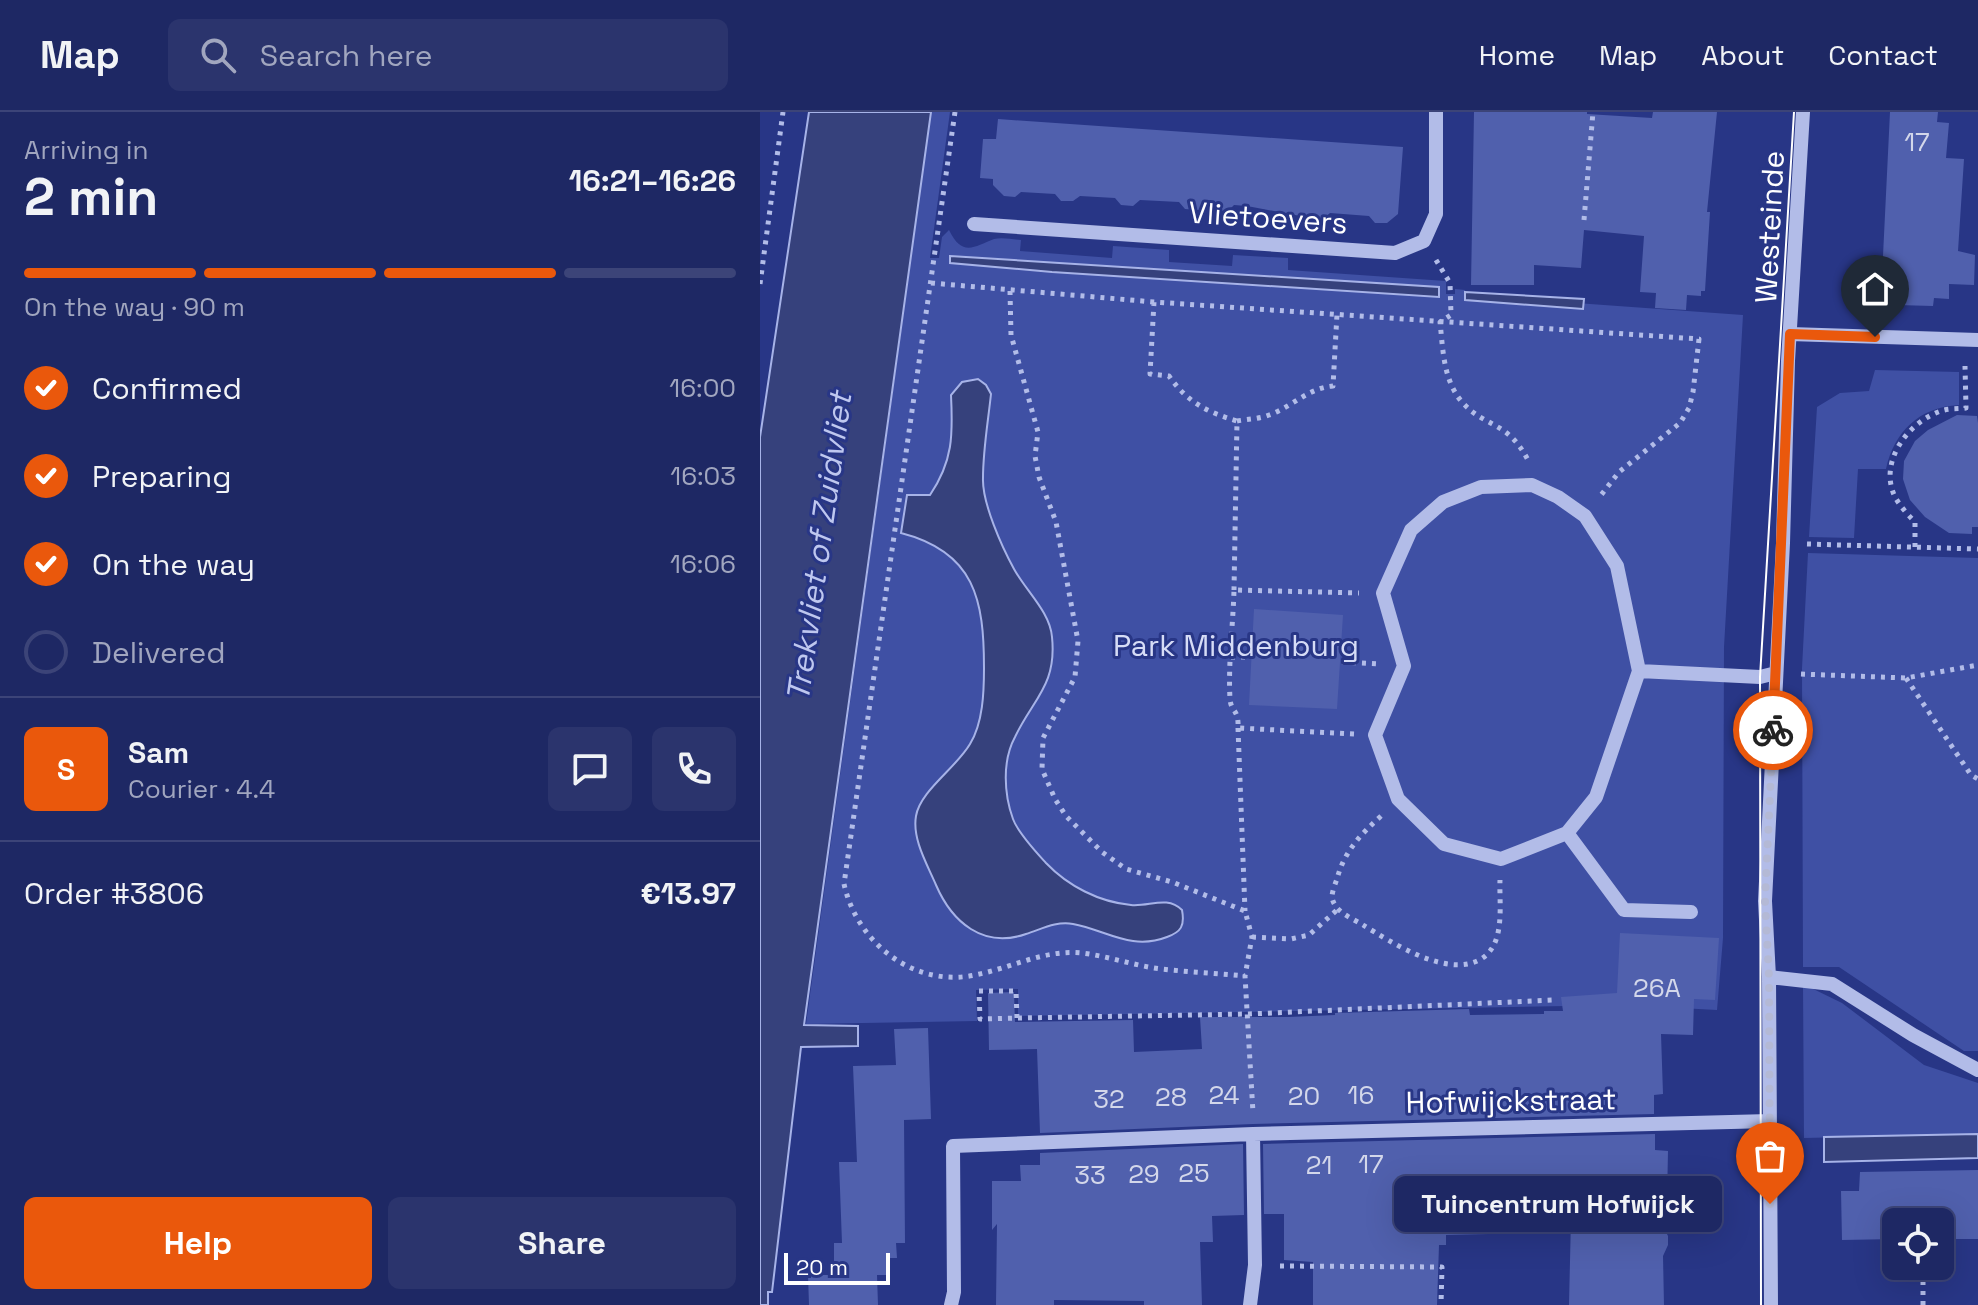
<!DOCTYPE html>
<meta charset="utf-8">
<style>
:root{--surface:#1e2864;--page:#2b346d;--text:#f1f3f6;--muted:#a1a6bf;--line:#3c4478;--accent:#ea580c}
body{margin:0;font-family:"Space Grotesk",sans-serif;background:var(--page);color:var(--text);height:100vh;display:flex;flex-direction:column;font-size:30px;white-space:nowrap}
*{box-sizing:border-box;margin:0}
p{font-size:26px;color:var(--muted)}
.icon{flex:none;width:44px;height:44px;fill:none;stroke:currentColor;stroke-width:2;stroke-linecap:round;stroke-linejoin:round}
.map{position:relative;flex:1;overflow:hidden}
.side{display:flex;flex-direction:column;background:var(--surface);width:760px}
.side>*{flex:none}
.controls{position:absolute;left:1122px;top:1096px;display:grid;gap:16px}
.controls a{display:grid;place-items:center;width:72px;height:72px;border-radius:12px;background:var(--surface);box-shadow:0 8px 32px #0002,0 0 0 2px var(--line);font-size:40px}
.scale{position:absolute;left:24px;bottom:20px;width:106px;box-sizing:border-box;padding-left:8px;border:4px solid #fff;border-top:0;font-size:22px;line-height:28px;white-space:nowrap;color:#fff;-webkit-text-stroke:6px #283686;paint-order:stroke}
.pin{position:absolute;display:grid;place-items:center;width:68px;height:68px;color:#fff;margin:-82px -34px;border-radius:50% 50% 50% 0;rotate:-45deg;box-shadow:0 0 8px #0007}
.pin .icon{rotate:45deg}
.courier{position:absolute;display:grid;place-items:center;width:80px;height:80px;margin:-40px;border:6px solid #ea580c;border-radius:50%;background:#fff;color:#222;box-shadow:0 2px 10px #0007}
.bubble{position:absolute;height:56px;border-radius:12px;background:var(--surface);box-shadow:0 8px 32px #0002,0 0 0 2px var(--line);font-size:26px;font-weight:800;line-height:56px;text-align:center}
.headline em{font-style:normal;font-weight:800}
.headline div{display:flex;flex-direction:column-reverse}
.headline{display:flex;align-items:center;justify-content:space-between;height:136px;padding:0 24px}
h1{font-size:52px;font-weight:800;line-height:60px}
.bar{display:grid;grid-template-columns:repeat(4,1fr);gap:12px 8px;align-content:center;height:96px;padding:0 24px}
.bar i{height:10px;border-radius:6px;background:var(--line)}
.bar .active{background:var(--accent)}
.bar p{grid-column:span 4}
.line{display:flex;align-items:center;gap:20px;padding:0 24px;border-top:2px solid var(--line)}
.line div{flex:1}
.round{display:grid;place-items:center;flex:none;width:84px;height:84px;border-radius:12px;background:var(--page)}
ol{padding:0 24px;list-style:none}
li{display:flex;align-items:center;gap:24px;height:88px}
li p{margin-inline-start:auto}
li .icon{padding:8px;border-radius:50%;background:var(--accent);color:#fff;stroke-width:4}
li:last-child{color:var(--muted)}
li i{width:44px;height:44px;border:4px solid var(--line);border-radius:50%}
.primary-button{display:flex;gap:16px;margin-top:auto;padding:16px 24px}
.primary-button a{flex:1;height:92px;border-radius:12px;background:var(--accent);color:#fff;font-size:32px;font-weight:800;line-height:92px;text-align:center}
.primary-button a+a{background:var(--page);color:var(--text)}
header{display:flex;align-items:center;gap:48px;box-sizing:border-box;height:112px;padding:0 40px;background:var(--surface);border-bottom:2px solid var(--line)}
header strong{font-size:38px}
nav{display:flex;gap:44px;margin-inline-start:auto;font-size:28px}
.search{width:560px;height:72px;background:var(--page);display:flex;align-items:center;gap:20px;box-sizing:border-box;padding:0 28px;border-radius:12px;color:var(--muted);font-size:30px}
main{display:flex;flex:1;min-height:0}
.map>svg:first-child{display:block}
.green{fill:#3f50a4}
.water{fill:#36417c;stroke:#a7b3e8;stroke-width:2}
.building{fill:#5060ad}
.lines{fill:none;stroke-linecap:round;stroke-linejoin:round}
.path{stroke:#b2bce8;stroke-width:5;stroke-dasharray:4 6;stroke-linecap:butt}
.minor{stroke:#b2bce8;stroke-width:14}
.tram{stroke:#fff;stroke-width:2}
.done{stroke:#b4b9d5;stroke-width:8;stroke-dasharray:0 14.4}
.route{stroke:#ea580c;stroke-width:10}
.labels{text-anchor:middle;stroke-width:6;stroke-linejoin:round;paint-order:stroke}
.number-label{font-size:26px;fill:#d3d7ea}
.street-label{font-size:30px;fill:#fff;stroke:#283686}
.park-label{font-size:30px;fill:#d6dcf6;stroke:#283686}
.water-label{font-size:32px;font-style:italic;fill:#bec7ef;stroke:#283686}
</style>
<header>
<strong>Map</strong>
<div class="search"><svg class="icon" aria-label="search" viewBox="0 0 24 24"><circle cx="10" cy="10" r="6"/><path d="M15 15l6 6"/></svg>Search here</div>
<nav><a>Home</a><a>Map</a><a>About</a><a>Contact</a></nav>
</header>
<main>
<section class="side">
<div class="headline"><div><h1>2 min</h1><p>Arriving in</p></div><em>16:21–16:26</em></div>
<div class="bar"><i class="active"></i><i class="active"></i><i class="active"></i><i></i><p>On the way · 90 m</p></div>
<ol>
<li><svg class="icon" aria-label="check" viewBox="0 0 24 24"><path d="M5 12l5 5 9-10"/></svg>Confirmed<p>16:00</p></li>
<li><svg class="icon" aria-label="check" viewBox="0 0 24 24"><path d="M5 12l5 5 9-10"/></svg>Preparing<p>16:03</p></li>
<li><svg class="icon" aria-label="check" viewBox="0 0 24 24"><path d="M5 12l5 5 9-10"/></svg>On the way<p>16:06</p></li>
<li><i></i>Delivered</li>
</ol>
<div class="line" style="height:144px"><b class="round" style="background:var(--accent);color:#fff">S</b><div><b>Sam</b><p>Courier · 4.4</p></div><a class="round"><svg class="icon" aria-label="chat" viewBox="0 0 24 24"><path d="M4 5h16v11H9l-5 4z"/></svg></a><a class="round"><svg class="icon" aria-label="phone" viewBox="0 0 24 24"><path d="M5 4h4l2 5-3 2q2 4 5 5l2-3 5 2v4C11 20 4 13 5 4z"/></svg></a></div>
<div class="line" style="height:104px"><div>Order #3806</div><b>€13.97</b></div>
<div class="primary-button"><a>Help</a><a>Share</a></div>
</section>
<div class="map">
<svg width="1218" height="1193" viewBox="0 0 1218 1193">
<rect width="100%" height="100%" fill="#283686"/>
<path class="green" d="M171,0H190L170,146H179L182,125L189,118C202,145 214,135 234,127C241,125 252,127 261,128L260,139L352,146L353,134L409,138V150L472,154L473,143L528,146V158L686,169V182H695V177L705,178L706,183L983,203L964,535L963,826L957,898L863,893L258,904V877L216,878L217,909L46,912Z
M1115,258L1199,260V293C1159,295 1134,320 1126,357H1098L1094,426L1049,425L1057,295L1080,281L1109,279Z
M1048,441L1218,446V939H1204L1079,855H1043L1042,556Z
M1043,872L1082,891L1164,953L1218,971V1022L1044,1026Z"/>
<path class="water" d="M49,0H171L44,913L98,914V934L41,935L12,1180H8V1193H0V325Z
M190,144L679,175V185L292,160L190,151Z
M705,180L824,187L823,197L705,188Z
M218,267L226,273L231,282C228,310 223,338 223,366C222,391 242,435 254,457C266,479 290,500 292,525C297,573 273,587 255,625C242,649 244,682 253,707C258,721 276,740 286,751C308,774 339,790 371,793C389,795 407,783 422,798C425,814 421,820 407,825C371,839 346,818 313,812C296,809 282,817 266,822C223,837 192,810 176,773C167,752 152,727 156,704C160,679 196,656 210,632C223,611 224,580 224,556C224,488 215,440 141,421L147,383H170C193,349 193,323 191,283L202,270Z
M1218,1022V1046L1064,1050V1025Z"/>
<path class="building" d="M714,0H827V2L892,6L893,0H957L947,100H950L945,179H941V184L927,183L926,198L895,196L896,181L880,180L884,124L824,118L821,156L774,153V173H711Z
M1130,0H1178L1177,10L1189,11L1186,46L1204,47L1198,139L1215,143L1214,173L1189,172V187L1174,186L1173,194L1137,193V186L1121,185Z
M238,7L643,35L638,102L627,111H615L609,104L570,101L563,107L551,106L487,94L474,93L468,99L437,98L425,97L419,90L380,88L373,94L361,93L355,86L320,84L313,89H301L295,82L261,80L255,85L244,84L233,73V67L220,66L223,27H236Z
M1197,303L1217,304L1218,311V415H1212V422L1189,421L1165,405L1150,388L1143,367L1144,349L1155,329L1168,318Z
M494,497L583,503L577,597L489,593Z
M860,821L959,826L955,888L934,887L933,923L901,922L903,982L894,983V1002L493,1012L280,1021L277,937L229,938L228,881L254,880L255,910L373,908L374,940L442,937L440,905H528L575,903V901L709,897L710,903L784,902V899H803L801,885L857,881Z
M168,916L171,1007L144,1008L145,1131H136L137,1146H126V1163H117L118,1193H49L48,1163H74V1131H82L79,1050H97L93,954L136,953L134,917Z
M895,1022V1038L908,1039L907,1088L903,1097V1114L908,1124V1133L903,1144L904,1193H809L811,1105L756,1107V1114H729V1122L686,1123V1133H679L677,1193H553V1150L524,1148V1102H504L503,1032Z
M483,1032L484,1103L452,1104L453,1130H440L442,1193H384V1189L294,1188V1193H236L237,1112L232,1118V1069H261L260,1053H280V1041Z
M1218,1058V1127H1180V1110H1136V1127L1082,1128L1081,1079H1099L1100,1060Z"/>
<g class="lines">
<path class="path" d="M195,0L84,772C97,831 154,876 215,863C251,856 285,837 322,841C346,844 370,852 394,856C424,860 455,861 485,864
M824,108L833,0
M676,148L690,171L691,203L680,210C683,237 683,268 702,290C725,316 747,308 768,348
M171,171L394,190L939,227L933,280L929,296L920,311L859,360L838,387
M0,172L23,0
M250,179L251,223L278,320L275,344L279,365L296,410L318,529L315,565L283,626L282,657L295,687L306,704L342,740L366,757L412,770L485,799L492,825L485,864L493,1001
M394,190L390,262L409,264C427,290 447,300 477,309L474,478
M477,309C488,307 499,307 509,303C532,295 548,276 573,274L577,202
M1047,432L1218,437
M1155,435V410C1148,403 1140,394 1135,385C1118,350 1148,310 1181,299C1189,296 1198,297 1206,296L1205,254
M471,545H489
M582,550L619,552
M1041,562L1146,566L1218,553
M1146,566L1211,663L1218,667
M478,616L485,799
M594,622L478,616C479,597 471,600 470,587C468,551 473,514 474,478L599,481
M621,704C600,723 584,740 577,767C575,772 572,780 572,785C574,800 592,806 603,813C631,830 687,867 721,847C746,832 739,793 740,768
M492,825L531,827L549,823L578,797
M257,906L256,879H219L220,907L257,906L489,902L794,888
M520,1154L682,1155L681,1193
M1163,1193V1159"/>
<path class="minor" d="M214,112L635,141L664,129L676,102V0
M1030,222L1218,228
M772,373L798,385L825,404L857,454L879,559L836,685L807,721L741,747L684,732L638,687L615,623L644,554L623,481L651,418L683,390L721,375Z
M879,559L1000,565L1016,561
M807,721L864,798L931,800
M1009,865L1072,872L1153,923L1218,958
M191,1193L194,1180L193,1034L493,1022L1010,1009
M490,1193L495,1153L493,1022
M1011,1193L1009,865L1005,789L1023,431L1028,249L1043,0"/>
<path class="tram" d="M1001,1193L1000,565L1034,0"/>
</g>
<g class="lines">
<path class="done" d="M1010,1092L1009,865L1005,789L1013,618"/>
<path class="route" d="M1013,618L1030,222L1115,225"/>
</g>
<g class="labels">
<g class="number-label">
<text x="1157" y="39">17</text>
<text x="897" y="885">26A</text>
<text x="464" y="992">24</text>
<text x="601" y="992">16</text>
<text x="544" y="993">20</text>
<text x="411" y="994">28</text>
<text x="349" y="996">32</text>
<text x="611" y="1061">17</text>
<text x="559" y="1062">21</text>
<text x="434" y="1070">25</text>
<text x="384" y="1071">29</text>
<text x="330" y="1072">33</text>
</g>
<g class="street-label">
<text transform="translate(508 106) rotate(4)" y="10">Vlietoevers</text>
<text transform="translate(1010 115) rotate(-87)" y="10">Westeinde</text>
<text transform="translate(751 989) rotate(-1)" y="10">Hofwijckstraat</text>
</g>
<g class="park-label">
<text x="476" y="544">Park Middenburg</text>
</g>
<g class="water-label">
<text transform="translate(59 435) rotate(-82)" y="11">Trekvliet of Zuidvliet</text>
</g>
</g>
</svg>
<div class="controls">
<a><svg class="icon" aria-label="locate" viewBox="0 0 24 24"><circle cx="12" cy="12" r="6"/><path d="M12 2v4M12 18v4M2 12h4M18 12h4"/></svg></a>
</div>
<div class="scale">20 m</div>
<div class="pin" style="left:1010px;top:1092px;background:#ea580c"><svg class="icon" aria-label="bag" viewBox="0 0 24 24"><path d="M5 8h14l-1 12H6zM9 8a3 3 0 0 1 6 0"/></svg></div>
<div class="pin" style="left:1115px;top:225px;background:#1f2937"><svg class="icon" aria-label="home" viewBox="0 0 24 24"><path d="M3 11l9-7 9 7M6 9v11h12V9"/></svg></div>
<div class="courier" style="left:1013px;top:618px"><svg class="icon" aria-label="bike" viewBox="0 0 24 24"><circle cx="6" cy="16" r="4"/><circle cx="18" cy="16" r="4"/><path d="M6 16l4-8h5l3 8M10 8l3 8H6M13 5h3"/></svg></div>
<div class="bubble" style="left:634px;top:1064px;width:328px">Tuincentrum Hofwijck</div>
</div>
</main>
